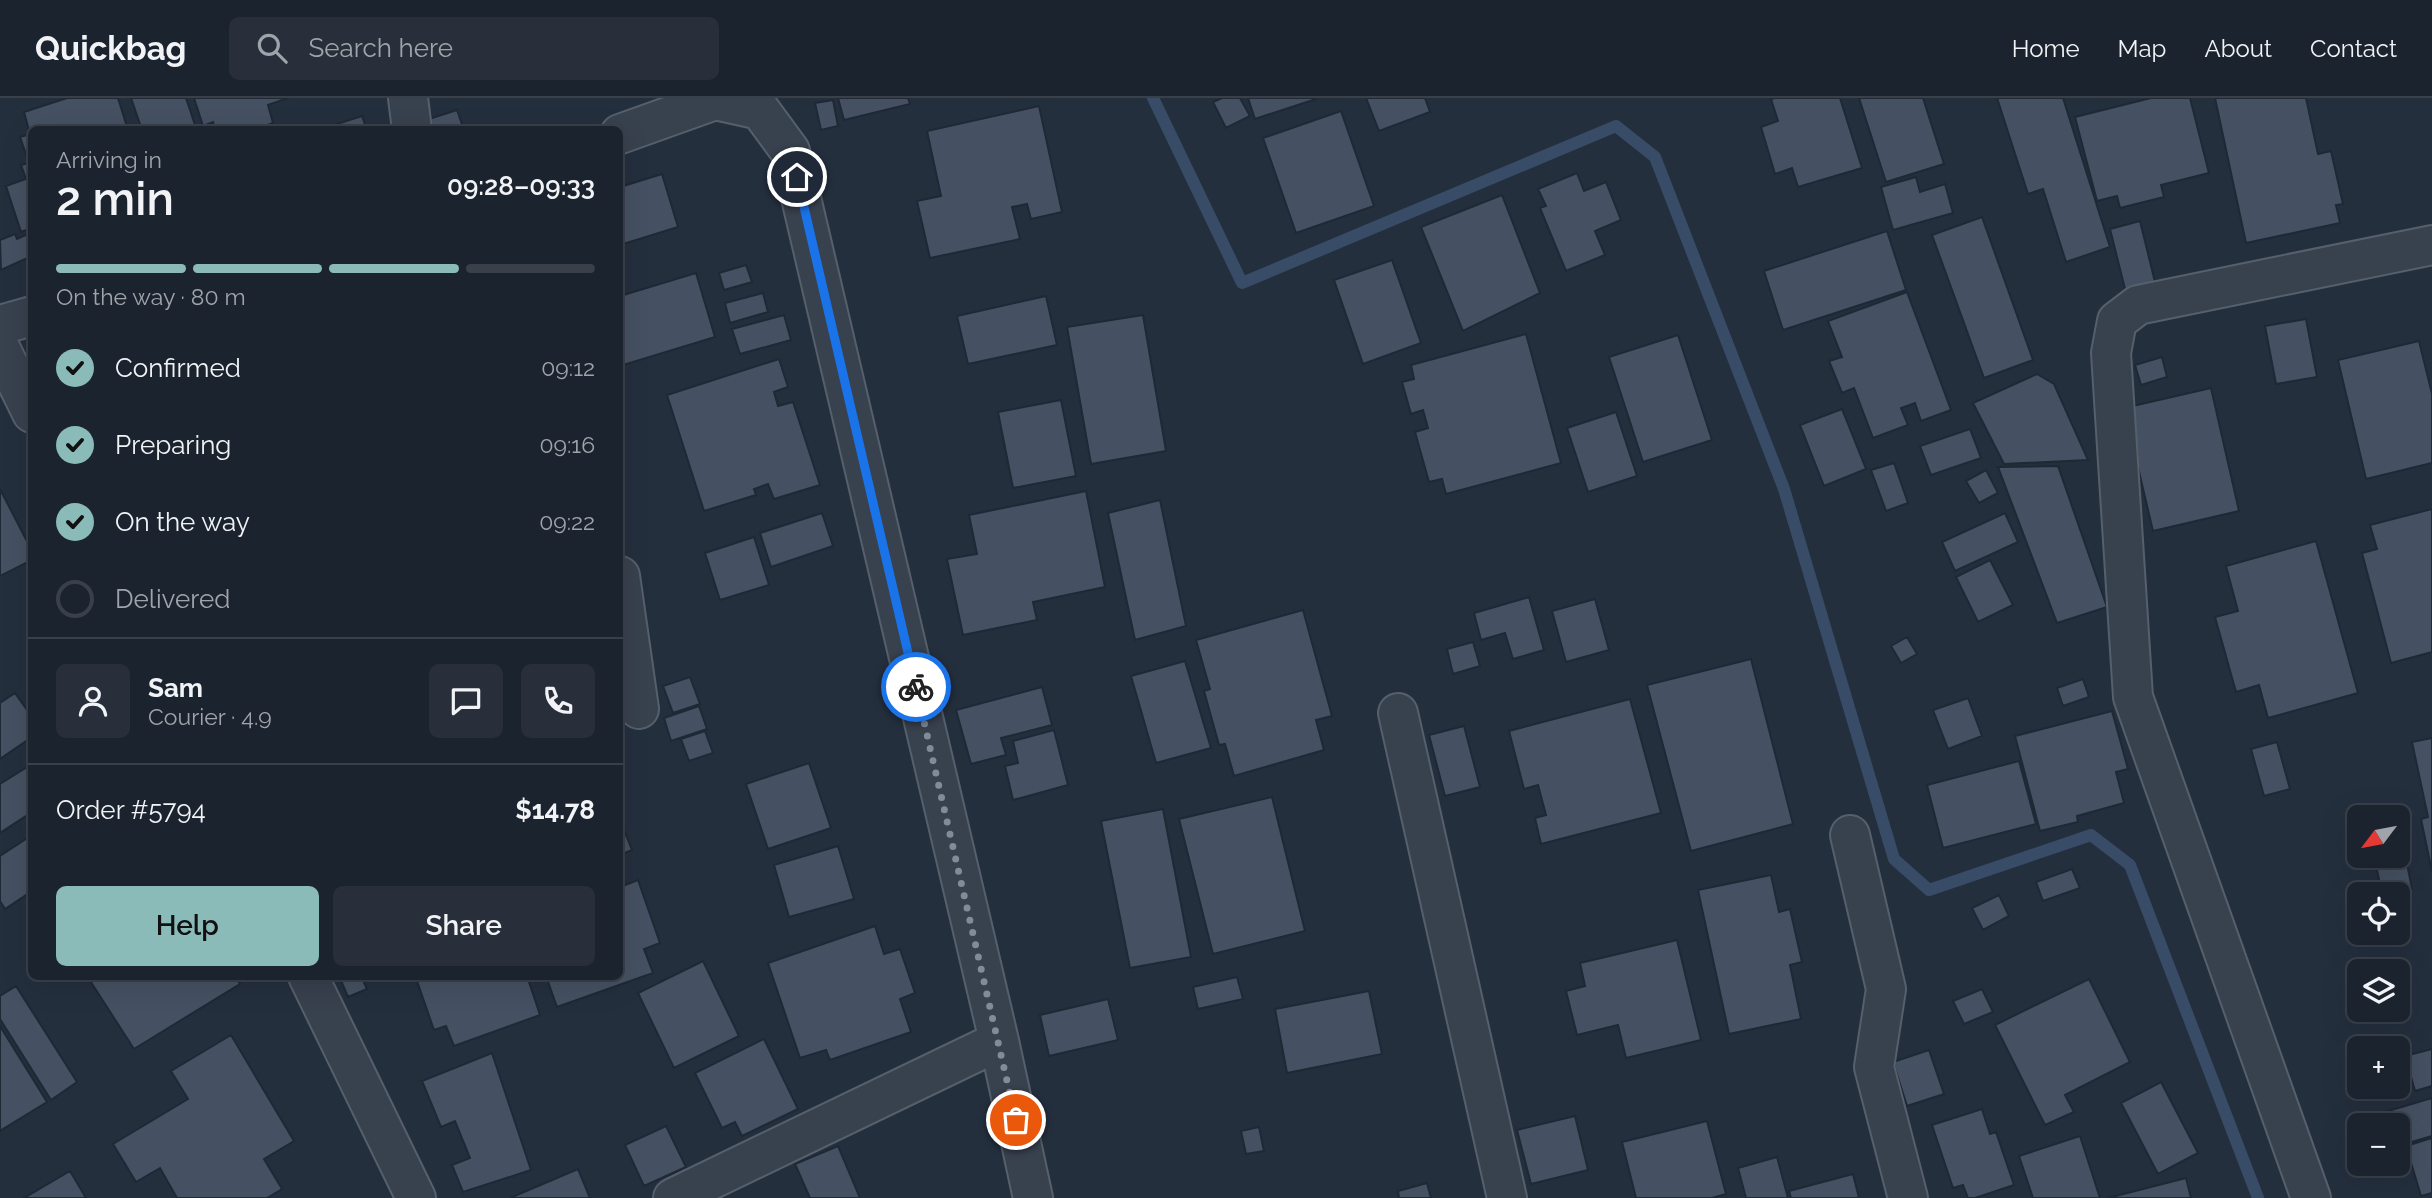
<!DOCTYPE html>
<meta charset="utf-8">
<style>
:root{--surface:#1b232e;--page:#282f3a;--text:#f1f3f6;--muted:#a0a4aa;--line:#39404a;--accent:#8bbbb9}
body{margin:0;font-family:Raleway,sans-serif;background:var(--page);color:var(--text);height:100vh;display:flex;flex-direction:column;font-size:26px;white-space:nowrap}
*{box-sizing:border-box;margin:0}
p{font-size:23px;color:var(--muted)}
.icon{flex:none;width:38px;height:38px;fill:none;stroke:currentColor;stroke-width:2;stroke-linecap:round;stroke-linejoin:round}
.map{position:relative;flex:1;overflow:hidden}
.panel{position:absolute;left:28px;top:28px;width:595px;height:854px;display:flex;flex-direction:column;background:var(--surface);border-radius:10px;box-shadow:0 7px 28px #0002,0 0 0 2px var(--line)}
.panel>*{flex:none}
.needle{width:46px;rotate:238deg}
.buttons{position:absolute;left:2347px;top:707px;display:grid;gap:14px}
.buttons a{display:grid;place-items:center;width:63px;height:63px;border-radius:10px;background:var(--surface);box-shadow:0 7px 28px #0002,0 0 0 2px var(--line);font-size:35px}
.pin{position:absolute;display:grid;place-items:center;width:60px;height:60px;color:#fff;margin:-30px;border:4px solid #fff;border-radius:50%;box-shadow:0 2px 7px #0007}
.courier{position:absolute;display:grid;place-items:center;width:70px;height:70px;margin:-35px;border:5px solid #1a73e8;border-radius:50%;background:#fff;color:#222;box-shadow:0 2px 9px #0007}
.summary em{font-style:normal;font-weight:600}
.summary div{display:flex;flex-direction:column-reverse}
.summary{display:flex;align-items:center;justify-content:space-between;height:119px;padding:0 28px}
h1{font-size:46px;font-weight:600;line-height:52px}
.bar{display:grid;grid-template-columns:repeat(4,1fr);gap:10px 7px;align-content:center;height:84px;padding:0 28px}
.bar i{height:9px;border-radius:5px;background:var(--line)}
.bar .current{background:var(--accent)}
.bar p{grid-column:span 4}
.line{display:flex;align-items:center;gap:18px;padding:0 28px;border-top:2px solid var(--line)}
.line div{flex:1}
.round{display:grid;place-items:center;flex:none;width:74px;height:74px;border-radius:10px;background:var(--page)}
ol{padding:0 28px;list-style:none}
li{display:flex;align-items:center;gap:21px;height:77px}
li p{margin-inline-start:auto}
li .icon{padding:7px;border-radius:50%;background:var(--accent);color:#111;stroke-width:4}
li:last-child{color:var(--muted)}
li i{width:38px;height:38px;border:4px solid var(--line);border-radius:50%}
.cta{display:flex;gap:14px;margin-top:auto;padding:14px 28px}
.cta a{flex:1;height:80px;border-radius:10px;background:var(--accent);color:#111;font-size:28px;font-weight:600;line-height:80px;text-align:center}
.cta a+a{background:var(--page);color:var(--text)}
header{display:flex;align-items:center;gap:42px;box-sizing:border-box;height:98px;padding:0 35px;background:var(--surface);border-bottom:2px solid var(--line)}
header strong{font-size:33px}
nav{display:flex;gap:38px;margin-inline-start:auto;font-size:24px}
.search{width:490px;height:63px;background:var(--page);display:flex;align-items:center;gap:18px;box-sizing:border-box;padding:0 24px;border-radius:10px;color:var(--muted);font-size:26px}
.map>svg:first-child{display:block}
.lines{fill:none;stroke-linecap:round;stroke-linejoin:round}
.stream{stroke:#394c67;stroke-width:12}
.building{fill:#455162;stroke:#1f2835;stroke-width:2}
.minor-casing{stroke:#565f6c;stroke-width:42}
.minor{stroke:#38414e;stroke-width:38}
.done{stroke:#828b98;stroke-width:7;stroke-dasharray:0 12.6}
.route{stroke:#1a73e8;stroke-width:9}
</style>
<header>
<strong>Quickbag</strong>
<div class="search"><svg class="icon" aria-label="search" viewBox="0 0 24 24"><circle cx="10" cy="10" r="6"/><path d="M15 15l6 6"/></svg>Search here</div>
<nav><a>Home</a><a>Map</a><a>About</a><a>Contact</a></nav>
</header>
<div class="map">
<svg width="2432" height="1100" viewBox="0 0 2432 1100">
<rect width="100%" height="100%" fill="#242f3e"/>
<g class="lines">
<path class="stream" d="M1153,0L1242,185L1616,28L1655,59L1784,391L1894,761L1929,792L2091,737L2130,767L2258,1100"/>
</g>
<path class="building" d="M67,0H118L128,32H32V130L21,134L6,88L26,81L21,67L29,65L20,39L30,36L24,14Z
M131,0H186L196,30L142,32Z
M194,0H288L268,7L273,25L254,32H215L213,24L203,28Z
M838,0H908L910,6L844,22Z
M1222,0H1240L1250,18L1226,30L1213,4Z
M1248,0H1316V1L1255,21Z
M1366,0H1425L1430,14L1379,33Z
M1775,0H1840L1862,70L1798,89L1792,70L1775,76L1761,29L1778,23L1771,1Z
M1859,0H1923L1944,66L1886,84Z
M1997,0H2063L2110,149L2066,164L2043,91L2028,96Z
M2151,0H2190L2209,75L2161,87L2164,99L2120,110L2117,98L2097,103L2075,19Z
M2215,0H2306L2318,56L2331,53L2343,106L2336,107L2340,125L2246,145Z
M833,2L838,28L821,32L815,5Z
M1039,8L1062,114L1031,121L1027,106L1012,109L1020,141L930,160L917,103L941,98L927,33Z
M457,12L464,32H433L429,21Z
M1341,13L1374,108L1296,135L1263,40Z
M362,18L367,32H338L337,26Z
M1577,75L1584,93L1606,84L1621,122L1595,133L1605,157L1566,173L1540,110L1546,108L1538,91Z
M662,76L678,129L620,147V89Z
M1916,79L1920,94L1945,86L1953,115L1893,132L1881,89Z
M1502,97L1540,195L1463,233L1421,129Z
M1982,119L2033,262L1984,280L1932,137Z
M2140,123L2156,188L2126,195L2110,131Z
M1887,133L1906,192L1783,232L1764,173Z
M30,135L32,158L1,172L0,142L15,136L17,141Z
M1392,162L1421,245L1363,266L1334,182Z
M746,167L752,184L724,192L719,175Z
M696,175L715,239L620,268V198Z
M1907,194L1951,312L1921,323L1915,305L1901,310L1908,327L1873,340L1854,290L1842,295L1829,263L1842,259L1828,223Z
M763,195L768,214L730,225L725,205Z
M1046,198L1057,247L968,266L957,218Z
M784,217L791,242L740,256L732,231Z
M1143,217L1166,353L1091,366L1067,229Z
M2306,221L2317,279L2276,286L2265,228Z
M1526,236L1561,365L1446,396L1442,381L1429,384L1415,334L1428,330L1423,312L1411,316L1402,284L1414,281L1411,267Z
M1678,237L1712,342L1643,364L1609,259Z
M2419,243L2432,296V365L2366,381L2338,262Z
M2162,259L2167,279L2141,287L2135,267Z
M779,261L788,289L774,294L778,308L793,304L820,387L774,401L768,386L754,391L756,397L704,413L667,297Z
M2037,276L2054,286L2088,362L2004,366L1973,305Z
M2211,290L2239,413L2153,433L2124,310Z
M1061,302L1076,378L1013,390L998,314Z
M1842,311L1866,371L1824,388L1800,327Z
M1616,314L1637,378L1588,394L1567,330Z
M1970,331L1981,360L1931,377L1920,348Z
M1894,365L1908,405L1886,413L1871,372Z
M2058,368L2107,509L2057,525L1998,369Z
M1986,372L1998,395L1979,405L1966,383Z
M0,391L32,453V462L0,478Z
M1086,393L1105,489L1033,504L1037,522L963,537L947,461L977,456L969,417Z
M1160,402L1186,528L1135,542L1108,415Z
M2432,411V555V554L2391,565L2362,455L2377,451L2370,427Z
M822,415L833,448L771,469L760,435Z
M2005,415L2018,444L1955,473L1942,444Z
M754,439L769,487L720,502L705,455Z
M2316,443L2358,595L2268,620L2259,587L2236,594L2215,519L2238,513L2226,468Z
M1990,462L2013,507L1978,524L1956,479Z
M1529,499L1544,552L1513,561L1505,535L1481,542L1474,515Z
M1595,501L1609,552L1566,564L1552,513Z
M1303,512L1332,618L1316,622L1324,652L1234,678L1225,646L1219,647L1204,593L1210,591L1196,542Z
M1907,539L1917,556L1901,565L1891,548Z
M1473,544L1480,568L1453,576L1447,551Z
M1751,561L1793,726L1691,753L1647,587Z
M1185,563L1211,650L1156,665L1131,578Z
M690,579L700,606L673,615L663,588Z
M2083,581L2089,599L2063,608L2057,590Z
M1042,589L1052,627L1001,640L1006,657L971,666L956,612Z
M15,595L32,619V625L29,627L32,632V639L0,661V605Z
M1968,600L1982,638L1948,651L1933,612Z
M1630,601L1661,715L1541,746L1535,720L1546,717L1538,687L1524,691L1509,633Z
M699,608L707,631L671,643L664,620Z
M2112,613L2128,671L2116,674L2124,705L2077,718L2078,724L2040,733L2015,638Z
M1464,628L1480,689L1445,698L1429,637Z
M1054,632L1068,687L1013,702L1005,668L1018,665L1013,643Z
M705,633L713,655L689,663L681,641Z
M2432,640V774L2421,721L2428,719L2412,644Z
M2277,644L2290,691L2264,698L2251,651Z
M2019,663L2036,726L1943,750L1927,687Z
M809,665L831,730L768,751L746,686Z
M32,666V714L0,735V686Z
M1272,699L1305,833L1213,856L1179,721Z
M2397,706L2402,731L2398,732V719H2374L2373,712Z
M1163,711L1191,859L1130,870L1101,723Z
M620,722L632,752L620,757Z
M2401,735L2412,791L2382,796L2374,758H2398V736Z
M32,737V793L5,811L0,803V758Z
M838,748L854,801L789,819L774,767Z
M2072,771L2080,790L2043,803L2036,784Z
M1771,777L1779,814L1790,811L1802,864L1790,867L1801,921L1729,936L1698,792Z
M638,782L660,845L644,851L653,875L557,909L546,878H620V789Z
M1999,797L2009,818L1983,832L1972,810Z
M875,828L884,856L900,851L915,895L900,901L911,934L830,962L826,952L800,960L768,865Z
M1677,842L1701,942L1626,960L1618,927L1577,937L1566,893L1585,888L1580,865Z
M703,863L739,938L674,970L638,895Z
M87,878H235L240,886L134,951Z
M339,878H361L367,891L348,899Z
M428,878H527L540,917L454,948L446,928L434,932L417,883Z
M1237,879L1243,901L1198,911L1193,889Z
M2089,881L2130,964L2065,997L2074,1014L2045,1027L1995,927Z
M16,888L77,984L51,1002L0,921V898Z
M1982,891L1993,914L1964,926L1953,903Z
M1369,893L1382,956L1287,975L1275,911Z
M1108,901L1118,942L1049,958L1040,917Z
M0,928L47,1004L0,1033Z
M231,937L294,1043L264,1061L282,1091L267,1100H177L160,1070L136,1084L113,1046L188,1001L171,973Z
M764,941L798,1011L742,1038L735,1024L722,1030L695,975Z
M2432,951V988L2415,993L2405,958Z
M1929,952L1944,996L1907,1008L1893,964Z
M492,955L531,1072L463,1094L452,1067L470,1060L455,1023L441,1029L422,983Z
M2161,984L2198,1055L2158,1076L2121,1005Z
M2432,1000V1038L2398,1048V1027H2360L2358,1022Z
M1982,1011L1990,1036L1996,1034L2014,1087L1975,1100H1968L1963,1087L1953,1090L1932,1027Z
M1575,1018L1588,1072L1531,1086L1517,1032Z
M1707,1023L1726,1096L1712,1100H1636L1622,1044Z
M666,1028L686,1069L644,1088L625,1047Z
M1259,1029L1264,1053L1246,1056L1241,1033Z
M2080,1038L2100,1100H2033L2019,1058Z
M2432,1040V1095L2421,1098L2406,1048Z
M838,1048L860,1100H810L795,1066Z
M1777,1059L1788,1100H1746L1738,1070Z
M578,1071L590,1100H510Z
M70,1073L86,1100H24Z
M1853,1076L1859,1100H1791L1789,1093Z
M2186,1080L2191,1100H2108Z
M1427,1085L1431,1100H1399L1398,1093Z"/>
<g class="lines">
<defs>
<path id="minor" d="M408,0L412,32
M620,36L715,2L760,12L790,53L999,943L1033,1100
M0,227L32,218
M0,250L32,315
M620,478L639,611
M1398,615L1507,1100
M1850,737L1886,891L1874,969L1908,1100
M308,878L416,1100
M673,1100L999,943
M2311,1100L2133,599L2111,255L2117,223L2138,207L2432,147"/>
</defs>
<use href="#minor" class="minor-casing"/>
<use href="#minor" class="minor"/>
</g>
<g class="lines">
<path class="done" d="M916,589L1016,1022"/>
<path class="route" d="M797,79L916,589"/>
</g>
</svg>
<div class="buttons">
<a><svg class="needle" viewBox="-14 -14 28 28"><path d="M0-13l5 13h-10z" fill="#e53935"/><path d="M0 13l5-13h-10z" fill="#a0a4aa"/></svg></a>
<a><svg class="icon" aria-label="locate" viewBox="0 0 24 24"><circle cx="12" cy="12" r="6"/><path d="M12 2v4M12 18v4M2 12h4M18 12h4"/></svg></a>
<a><svg class="icon" aria-label="layers" viewBox="0 0 24 24"><path d="M12 4l9 5-9 5-9-5zM3 14l9 5 9-5"/></svg></a>
<a>+</a>
<a>−</a>
</div>
<div class="pin" style="left:1016px;top:1022px;background:#ea580c"><svg class="icon" aria-label="bag" viewBox="0 0 24 24"><path d="M5 8h14l-1 12H6zM9 8a3 3 0 0 1 6 0"/></svg></div>
<div class="pin" style="left:797px;top:79px;background:#1f2937"><svg class="icon" aria-label="home" viewBox="0 0 24 24"><path d="M3 11l9-7 9 7M6 9v11h12V9"/></svg></div>
<div class="courier" style="left:916px;top:589px"><svg class="icon" aria-label="bike" viewBox="0 0 24 24"><circle cx="6" cy="16" r="4"/><circle cx="18" cy="16" r="4"/><path d="M6 16l4-8h5l3 8M10 8l3 8H6M13 5h3"/></svg></div>
<section class="panel">
<div class="summary"><div><h1>2 min</h1><p>Arriving in</p></div><em>09:28–09:33</em></div>
<div class="bar"><i class="current"></i><i class="current"></i><i class="current"></i><i></i><p>On the way · 80 m</p></div>
<ol>
<li><svg class="icon" aria-label="check" viewBox="0 0 24 24"><path d="M5 12l5 5 9-10"/></svg>Confirmed<p>09:12</p></li>
<li><svg class="icon" aria-label="check" viewBox="0 0 24 24"><path d="M5 12l5 5 9-10"/></svg>Preparing<p>09:16</p></li>
<li><svg class="icon" aria-label="check" viewBox="0 0 24 24"><path d="M5 12l5 5 9-10"/></svg>On the way<p>09:22</p></li>
<li><i></i>Delivered</li>
</ol>
<div class="line" style="height:126px"><a class="round"><svg class="icon" aria-label="person" viewBox="0 0 24 24"><circle cx="12" cy="8" r="4"/><path d="M4 21q1-7 8-7t8 7"/></svg></a><div><b>Sam</b><p>Courier · 4.9</p></div><a class="round"><svg class="icon" aria-label="chat" viewBox="0 0 24 24"><path d="M4 5h16v11H9l-5 4z"/></svg></a><a class="round"><svg class="icon" aria-label="phone" viewBox="0 0 24 24"><path d="M5 4h4l2 5-3 2q2 4 5 5l2-3 5 2v4C11 20 4 13 5 4z"/></svg></a></div>
<div class="line" style="height:91px"><div>Order #5794</div><b>$14.78</b></div>
<div class="cta"><a>Help</a><a>Share</a></div>
</section>
</div>
